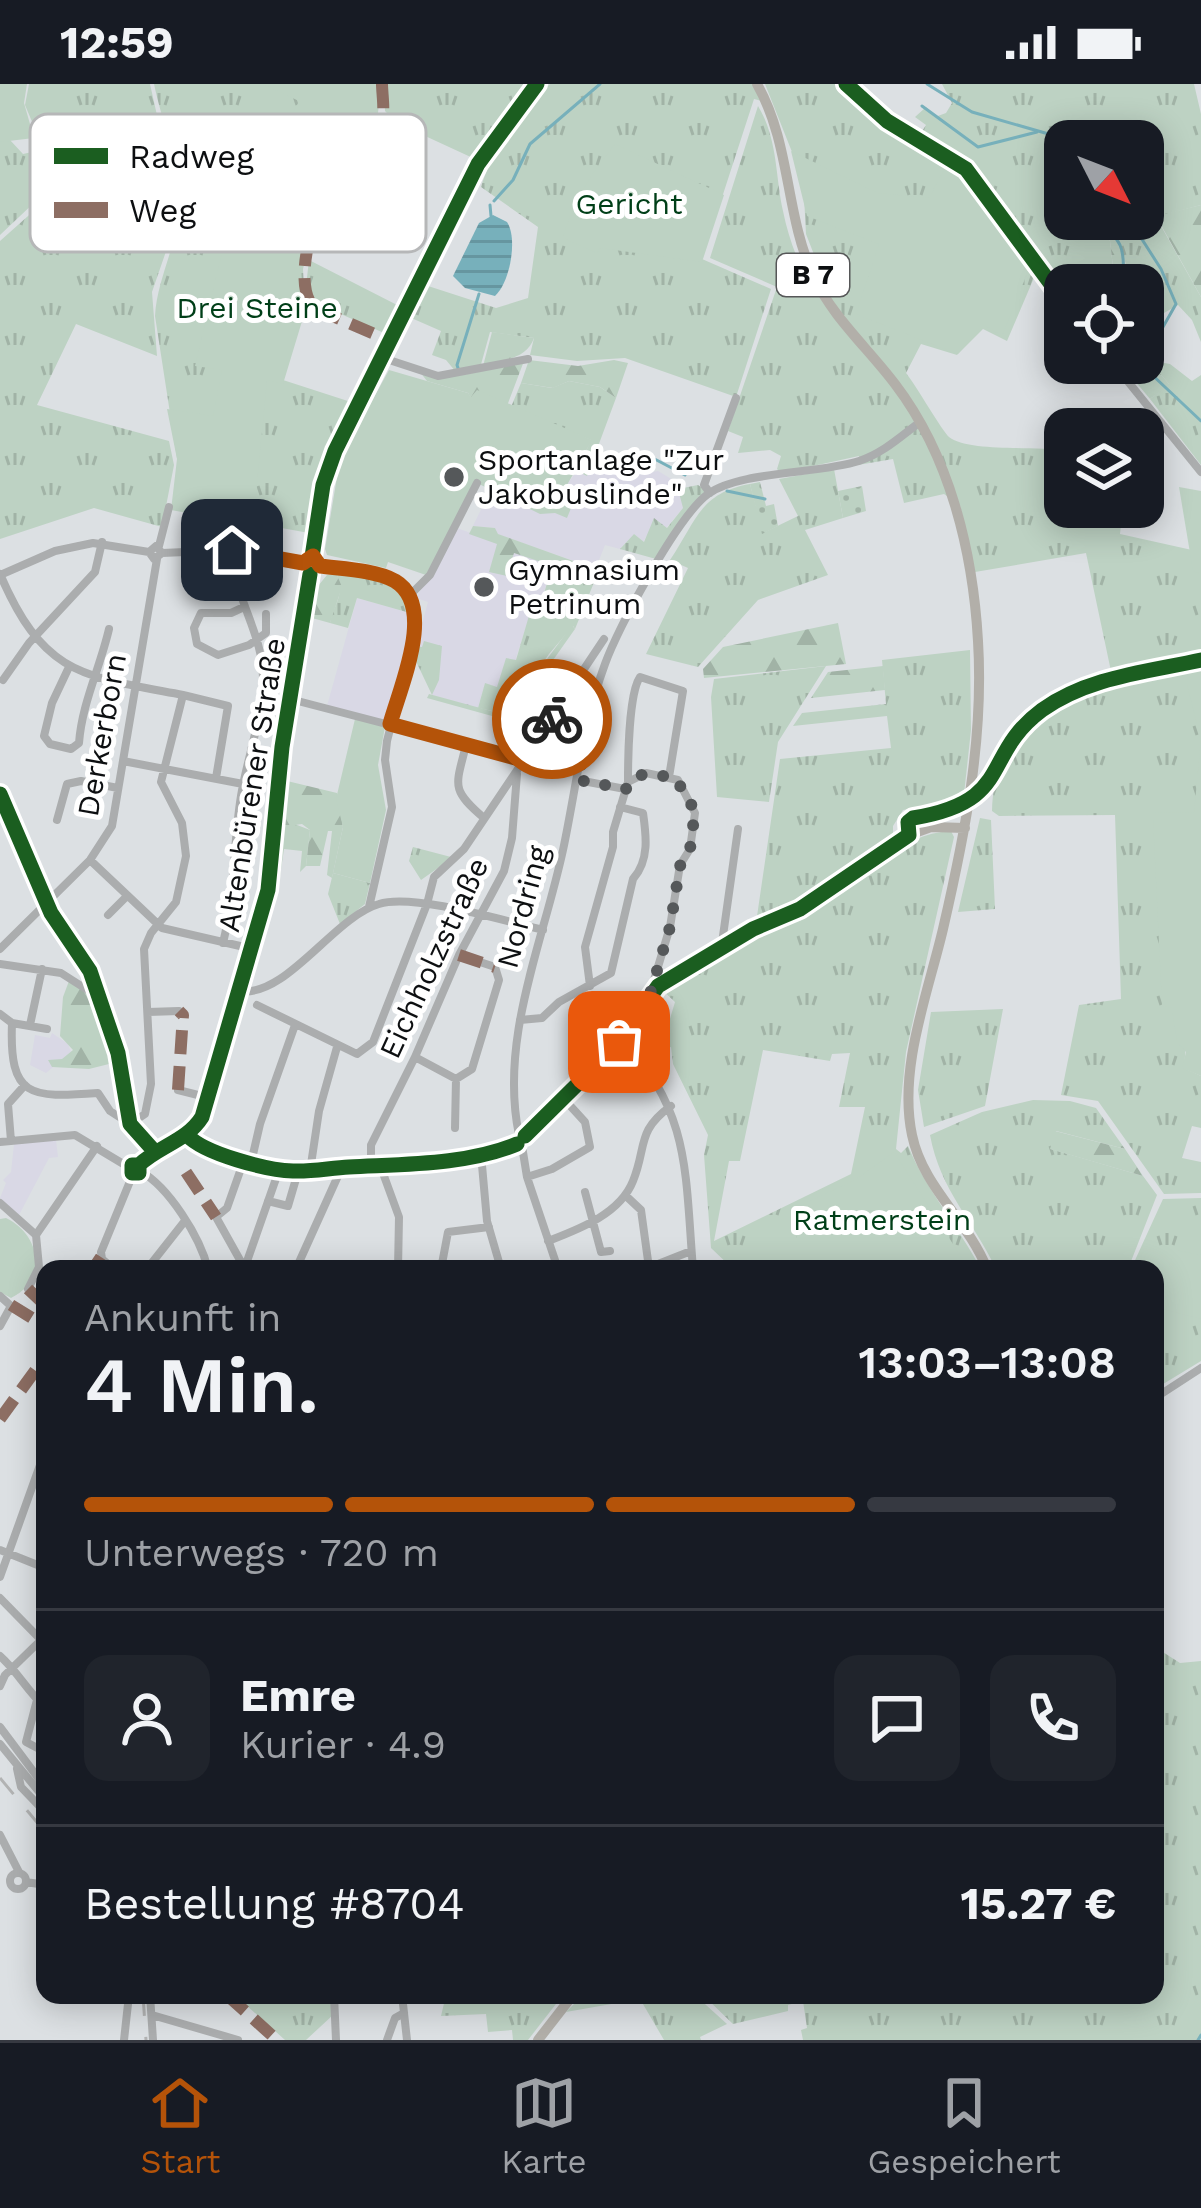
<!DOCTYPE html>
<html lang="de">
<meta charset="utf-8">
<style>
:root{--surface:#171b24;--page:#20242c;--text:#f1f3f6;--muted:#9ea1a6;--line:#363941;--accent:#b45309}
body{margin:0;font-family:"Work Sans",sans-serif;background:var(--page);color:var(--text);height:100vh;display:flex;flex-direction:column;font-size:45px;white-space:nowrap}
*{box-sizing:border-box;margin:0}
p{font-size:39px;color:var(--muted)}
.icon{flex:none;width:66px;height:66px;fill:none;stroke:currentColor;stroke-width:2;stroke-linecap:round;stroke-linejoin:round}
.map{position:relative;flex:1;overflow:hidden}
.drawer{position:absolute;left:36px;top:1176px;width:1128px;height:744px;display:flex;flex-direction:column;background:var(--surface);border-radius:24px;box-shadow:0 6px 30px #0003}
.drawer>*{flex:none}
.needle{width:78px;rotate:132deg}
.fabs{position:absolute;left:1044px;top:36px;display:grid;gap:24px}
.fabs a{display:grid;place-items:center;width:120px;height:120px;border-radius:24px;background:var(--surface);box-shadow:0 6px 30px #0003;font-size:60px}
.pin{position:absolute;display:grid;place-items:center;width:102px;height:102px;color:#fff;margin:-51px;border-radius:24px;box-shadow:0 6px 18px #0006}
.courier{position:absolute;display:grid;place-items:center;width:120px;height:120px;margin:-60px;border:9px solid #b45309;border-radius:50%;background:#fff;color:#222;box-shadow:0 3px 15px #0007}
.headline em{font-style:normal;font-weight:600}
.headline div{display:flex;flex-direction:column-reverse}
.headline{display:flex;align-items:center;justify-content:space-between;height:204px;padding:0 48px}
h1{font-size:78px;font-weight:600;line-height:90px}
.bar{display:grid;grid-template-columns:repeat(4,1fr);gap:18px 12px;align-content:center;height:144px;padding:0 48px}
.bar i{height:15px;border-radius:9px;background:var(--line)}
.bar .current{background:var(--accent)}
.bar p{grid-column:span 4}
.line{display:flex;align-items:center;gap:30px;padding:0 48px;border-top:3px solid var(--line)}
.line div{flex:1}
.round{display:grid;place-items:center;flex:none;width:126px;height:126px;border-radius:24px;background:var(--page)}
.status{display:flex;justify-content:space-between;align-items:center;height:84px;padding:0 60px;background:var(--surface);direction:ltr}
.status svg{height:33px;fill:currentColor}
.dock{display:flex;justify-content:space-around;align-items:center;height:168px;border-top:3px solid var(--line);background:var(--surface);font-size:33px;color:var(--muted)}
.dock a{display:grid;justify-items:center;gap:6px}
.dock .current{color:var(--accent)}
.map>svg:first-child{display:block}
.education{fill:#d9d8e5}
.grass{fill:url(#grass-tufts);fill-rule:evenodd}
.forest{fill:url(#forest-firs)}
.park{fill:#bdd2c3}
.garden{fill:url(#garden-dots)}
.water{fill:url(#water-rules)}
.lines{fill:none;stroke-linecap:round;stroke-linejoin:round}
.stream{stroke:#77b0bb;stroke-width:3}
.minor{stroke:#abadae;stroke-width:8}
.major{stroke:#b2afa9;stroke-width:10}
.rail{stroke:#b2b3b3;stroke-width:3;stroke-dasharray:21 21;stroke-linecap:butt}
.quiet{stroke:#8d6e63;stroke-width:12;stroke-dasharray:24 12;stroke-linecap:butt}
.cycleway-casing{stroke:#fff;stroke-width:22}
.cycleway{stroke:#1b5e20;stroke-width:15}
.done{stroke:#55585a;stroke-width:12;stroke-dasharray:0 21.6}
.route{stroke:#b45309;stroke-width:15}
.poi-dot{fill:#55585a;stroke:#fff;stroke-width:4.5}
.labels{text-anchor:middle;stroke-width:10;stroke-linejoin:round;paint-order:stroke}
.shield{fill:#fff;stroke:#565758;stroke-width:3}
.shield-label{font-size:27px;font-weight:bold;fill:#0d0f11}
.park-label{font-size:30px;fill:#003f18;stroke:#fff}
.poi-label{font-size:30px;fill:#0d0f11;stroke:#fff;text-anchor:start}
.street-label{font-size:30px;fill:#0d0f11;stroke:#fff}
.key{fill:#fff;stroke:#b6b7b8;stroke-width:3}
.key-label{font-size:33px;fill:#0d0f11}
</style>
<div class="status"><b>12:59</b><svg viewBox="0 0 49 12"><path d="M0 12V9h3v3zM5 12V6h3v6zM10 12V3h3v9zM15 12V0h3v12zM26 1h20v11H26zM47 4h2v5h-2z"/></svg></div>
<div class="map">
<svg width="1201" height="1956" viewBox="0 0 1201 1956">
<defs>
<pattern id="grass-tufts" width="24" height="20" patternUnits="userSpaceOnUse" patternTransform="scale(3)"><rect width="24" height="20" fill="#bdd2c3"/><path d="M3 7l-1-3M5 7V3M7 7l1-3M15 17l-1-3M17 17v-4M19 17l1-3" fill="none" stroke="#a1b3a6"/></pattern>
<pattern id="forest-firs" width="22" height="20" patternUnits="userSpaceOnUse" patternTransform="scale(3)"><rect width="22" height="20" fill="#bdd2c3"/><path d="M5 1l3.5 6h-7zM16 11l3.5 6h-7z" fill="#a1b3a6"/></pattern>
<pattern id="garden-dots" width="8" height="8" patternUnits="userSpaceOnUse" patternTransform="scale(3)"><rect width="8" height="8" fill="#bdd2c3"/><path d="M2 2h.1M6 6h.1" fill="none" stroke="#a1b3a6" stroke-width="1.8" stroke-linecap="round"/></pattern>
<pattern id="water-rules" width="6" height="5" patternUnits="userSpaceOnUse" patternTransform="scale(3)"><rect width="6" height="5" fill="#77b0bb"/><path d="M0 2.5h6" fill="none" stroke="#6696a0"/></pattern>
</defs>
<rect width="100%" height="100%" fill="#dce0e3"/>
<path class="education" d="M596,372L633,385L637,391L658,387L673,396L681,408L683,424L666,444H651L643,458L634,450L620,465L605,461L599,476L591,483L497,450L495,444L473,442L490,407L566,402L577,387L587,392Z
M457,444L498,459L490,488L513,469L553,480L540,520L534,518L515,577L497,603L485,600L478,624L432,611L436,596L422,563L416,562L428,518L416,514Z
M357,514L410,529V545L385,637L327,622Z
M52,949L68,960L71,968L46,989L30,981L35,951L50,954Z
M56,1056L58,1073L49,1074L18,1133L0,1114L6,1099L3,1096L11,1088L14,1060Z"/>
<path class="grass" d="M29,0H150L175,112L172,150L152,208L157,272L76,240L37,321L169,357L174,381L162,443L94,424L0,455V157L37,124L51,83L25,21Z
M154,0H381L378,29L363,58L326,106L315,137L303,185L305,224L283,296L354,319L324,383L309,449L173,424L178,381L155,232C157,196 175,166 178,131C182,88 163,42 154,0Z
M384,0H529L495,41L475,75L397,39L385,27Z
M550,0H753L762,17L754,15L702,175L771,205L736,313L625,274L577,277L530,271L534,254L490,248L480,284L456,288L446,276L432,271L441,247L409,233L425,201L496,224L528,214L538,143L481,103C492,66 522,26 550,0Z
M765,0H844L890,45L947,78L965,92L1036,189L1007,257L981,244L957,271L921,260L906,289C917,303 942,347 949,353C970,369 1037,361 1065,367V423H1123L1120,450L1201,468V572L1112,592L1086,469L975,488L960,421L944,410L904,419L893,375L858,381L859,372L781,389L777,385L781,372L770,366L738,369L743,353L728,347L777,203L710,174L758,22C778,55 775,91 783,127C789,157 800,183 814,210L827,204L806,150L804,112L792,68Z
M942,0H1194L1201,30V121L1156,133L1201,213V258L1192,236L1178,221L1157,233L1143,234V201H1132C1126,177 1117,157 1111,135H1143V57H1065V97L1058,102L1065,109V135H1093L1110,157L1115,201H1065V209L1062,208L969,81L953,68L919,52L926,41L915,33L926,23L935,33L946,29L952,19Z
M382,30L395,42L427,58L384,142L328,112Z
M10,56L23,70L32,68L46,82L38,115L0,151V57Z
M309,176L401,223L384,249L311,217L306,202Z
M1148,276L1170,280L1192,297L1201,291V381L1150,315L1169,300Z
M569,297L600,303L616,314L587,392L577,387L591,356L511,323L521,299L552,304Z
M834,385L843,434L805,446L828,491L758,516L698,583L646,570L688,484L670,476C696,438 699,409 750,400L763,449L798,432L779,395Z
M698,401L704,405V410L656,475L620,465L634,450L644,458L654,434L667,444L683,424L678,405Z
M553,480L595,496L575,545L573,542L549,570L507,630L478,624L485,599L497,603L506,574L516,576L533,518L541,519Z
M337,491C368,494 399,495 410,529L357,514L348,544L330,539C334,519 345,512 337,491Z
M424,557L442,562L439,596L432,611L413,571L416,562L422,563Z
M970,566L971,646L964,710L942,720L903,726L893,742V751C852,789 808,818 756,839L780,675L891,664L887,632L793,642L802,629L886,620L882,576Z
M1201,578V782L1184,984L1201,992V1044L1192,1042L1182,1074L1201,1078V1109L1164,1110L1098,1017L1061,1011L1079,921L1121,915L1115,731L999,732L992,727C994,612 1114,597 1201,578Z
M826,582L778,658L769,718L717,713L711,613L714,595Z
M980,734L991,736L995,825L958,828Z
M292,739L310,746L306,782L300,788L302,767L284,765L277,813L273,811L281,743Z
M951,747L954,753L906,968L896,1065L901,1069L908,1062C927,1107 958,1142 981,1185H733L711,1164L704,1071L708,1051L673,980L671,963L643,972L638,966L654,947L666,948L675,918L660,904C711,871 767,848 820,820C863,796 898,749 951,747ZM763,966L830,977L832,970L850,969L839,1023H865L851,1090L714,1157L729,1077H740Z
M413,763L451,773L452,774L421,796L409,777Z
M333,789L370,799L365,820L340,840L328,810Z
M1003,925L985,1022L924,1043L918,1006L931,928Z
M1033,1016L1070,1017L1096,1024L1125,1065L1056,1047L1051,1065L1143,1092L1157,1111L1128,1185H996C973,1136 940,1106 930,1051L982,1028Z
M1201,1114V1277L1155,1305V1185H1131L1163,1115Z
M1155,1563L1180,1579L1201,1577V1956H803L801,1946L807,1944L803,1917L788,1921V1927L733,1940L703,1911H1155V1877L1164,1864L1155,1847Z
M247,1911H330L333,1931L306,1956H285L245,1920Z
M446,1911H563L528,1956H513L512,1946L488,1948L486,1930L441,1932Z
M583,1911H695L727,1940L700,1953L701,1956H664L640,1915L566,1928Z"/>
<path class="forest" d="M1201,121V213L1156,132Z
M1093,135H1111L1132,201H1115L1110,157Z
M1143,244L1153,262L1148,276L1170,301L1150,315L1120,279H1143Z
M492,248L534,254C527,275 503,276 483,282Z
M529,276L578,282L614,276L628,279L616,314L600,303L569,297L553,304L521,299Z
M524,277L507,322L477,307L471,314L468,309L427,297L420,288C456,300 488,283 524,277Z
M473,442L495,444L498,450L590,483L599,476L595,496L514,469L507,492L489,488L497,460L469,450Z
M327,491H337L342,503L330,539L312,534L318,502Z
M838,539L846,580L704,594L703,585L723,563Z
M572,541L575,545L510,637L427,614L429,610L506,631Z
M883,582L885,606L811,614L828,588Z
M283,696L337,709L343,743L332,794L327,791L332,747H328L320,782H306L310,746L302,740L281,743Z
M69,897L94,911L117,978L89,985L52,983L48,976L62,975L73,966L60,952L63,913Z
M1055,1047L1125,1065L1143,1092L1050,1065Z"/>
<path class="park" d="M0,0H27L24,19L34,54L0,58Z
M262,0H381V5L373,38L318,114L299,178L306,224L283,300L267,296L253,441L171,426L177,375L167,325L213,332L222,286L195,282L237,105L291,118L302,91L270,76L299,17Z
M615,60L724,111L702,178L600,164L597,169L563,154C573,117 591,90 615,60Z
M791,67L878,109L929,114L948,78L971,99L1033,186L1027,190L1002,252L986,242L958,270L856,230L879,160L807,132Z
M389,286L468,309L471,313L477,306L482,308L592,356L567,401L578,407L567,434L555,429L540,430L475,398L426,491L388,478L386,484L327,471L325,465L340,375Z
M1179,403L1201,407V490L1193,487Z
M1201,581V656L1183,585Z
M355,635L385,643L378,681L386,726L370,799L333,789L343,743L336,715Z
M1201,656V992L1182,984L1186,968L1177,958L1172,924L1162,922L1153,734V729L1194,728Z
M894,1068L969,1185L797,1184V1123L855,1096Z
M6,1134C41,1151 48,1196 11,1214L0,1208V1135Z
M1175,1166L1201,1171V1235L1155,1223Z"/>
<path class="garden" d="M760,398L766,422L774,420L778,442L762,450L750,400Z
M862,402L866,427L843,434L838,407Z"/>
<path class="water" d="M493,131L507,138C518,154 510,199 495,212L465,204L453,192L479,139Z"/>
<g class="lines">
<path class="stream" d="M927,0L972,28L1073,57
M922,22L978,63L1037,48
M1065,71L1055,94L1065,102
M494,117L513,96L530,60L600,0
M490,121L491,132
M1108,135C1108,150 1114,149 1120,161C1126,175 1122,188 1124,201
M1129,135L1161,185L1176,220L1146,273L1148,287
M1135,279L1134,283L1143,291L1148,287L1201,337
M459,287L457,281L479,210
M647,371L685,391
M727,407L765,415
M1198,1956L1201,1951"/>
<path class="minor" d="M846,0L887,37L966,85L1065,219
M383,274L438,292L528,275
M1113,279L1201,388
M710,409L704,401L736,314
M159,462L169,423
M162,469L232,466L303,479
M303 481a8 8 0 1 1 16 0a8 8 0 1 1-16 0Z
M312,473L323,401L335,367L478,80L537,0
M320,481L392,496L409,512L415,529L414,551L387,657L385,676L392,723L369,823
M0,490C44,592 82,592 183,611
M0,491L55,467L93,459L149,468L154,475L162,469L156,462L149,468
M409,512L430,491L477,399
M244,523L231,529H201L194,544L197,560L218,571L249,561L266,549V530
M69,583L52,619L44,652L50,660L71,665L79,659C82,619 100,584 109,545
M3,596L29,559L95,488L102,458
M566,612L604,555
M290,615L390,641
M391,640L523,676
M466,661C456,702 450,705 484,734
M123,677L243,700
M578,696L625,705
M628,698C628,674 629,609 640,593L683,607L669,693
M0,710L51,829L90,887L118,969L130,1040L155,1068
M57,736L67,700L81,697L118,704
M90,776L162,844L253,865
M108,831L126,813
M223,859C235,811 233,761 241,712C247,674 263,633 263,594C263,539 220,499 237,443L255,444
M0,865L90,776L112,742L157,475
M721,866L738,745
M0,880L61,889L97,912
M590,902L585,863L613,763V748L628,698L646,689L678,696L695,729L690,765L680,781L670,843L651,906
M240,907C286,914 334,833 379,820C413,809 505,837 543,846
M257,921L357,970L373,958L427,820L434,793L464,765L563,618L577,608L596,609
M148,928L179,927
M0,930L12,939L47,945
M520,936L542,934L559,918L611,889L633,795C650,776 646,750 643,729L620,723
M12,939C9,1014 30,1014 98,1009L110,1027L130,1040L145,1030L151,1000L144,865L151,849L176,818L186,772L182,739L161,698L183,611L228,622L216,694
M30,941L42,885
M622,954C691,1029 685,1089 693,1185
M608,968L609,938
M415,973L456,995L455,1044
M456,995L472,985L499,896L495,883L459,871
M178,1006L210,1014
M187,1051C204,1070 267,1086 293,1087C311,1088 330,1084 349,1083C403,1080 467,1081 517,1060
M519,1051C499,955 543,859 563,766C576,705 583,639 605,580C618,543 678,432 708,410C739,387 819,390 859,377C883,369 900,353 920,338
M525,1052L615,963L658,902L753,845L800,825L909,751L908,738L913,734C1015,717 980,672 1042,626C1088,593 1147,588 1201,576
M11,1057L8,1020L25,1001
M0,1058L75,1051L130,1084
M522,1062L527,1093L558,1185
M481,1070L487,1137L501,1185
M244,1076L227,1124L216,1133L245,1185
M251,1079L260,1040L295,941
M139,1081H132V1089H139V1081C159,1062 187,1057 202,1033L268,806L282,663L310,490
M380,1081L399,1133L398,1185
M371,1082V1061L415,973L459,871L504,787L512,754L517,690
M140,1087C169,1103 200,1153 208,1185
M310,1087L319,1027L337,963
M527,1093L552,1085L590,1063L585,1038L564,1015
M585,1108L601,1168L610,1167
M625,1111L641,1126L649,1184
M268,1117L288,1122L298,1088
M0,1119L36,1151
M36,1151L97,1062
M548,1157C579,1145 620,1130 633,1097C647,1063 636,1047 671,1022
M297,1180L345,1185
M245,1183L279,1086
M648,1184L691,1167
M114,1185L102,1175L101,1168L133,1090
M147,1185L184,1138
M296,1185L342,1083
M441,1185L448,1148L489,1143
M28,1205L39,1183L36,1151
M0,1212L11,1222L0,1242
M1155,1314L1201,1284
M0,1466L45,1484
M0,1493L45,1367
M0,1514L45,1560
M0,1572C18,1588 27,1607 45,1623
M0,1602L5,1591L40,1557
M37,1616L26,1658L45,1668
M0,1643L45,1703
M0,1660L45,1715
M17,1685L21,1703L45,1728
M0,1751L19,1788
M10 1797a8 8 0 1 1 16 0a8 8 0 1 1-16 0Z
M26,1798L45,1801
M150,1911L153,1956
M334,1911L336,1956
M402,1911L407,1956
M152,1931L238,1956
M124,1956L129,1911
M387,1956L395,1934L404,1929"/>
<path class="major" d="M757,0C791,60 785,130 813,191C832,233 868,264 895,300C950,372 973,468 978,557C984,655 965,750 943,845C928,909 898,985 912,1051C923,1104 968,1136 987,1185
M909,751L931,743L965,744
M538,1956L573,1911"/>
<path class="rail" d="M0,1694L45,1748
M143,1911L146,1956"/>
<path class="quiet" d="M382,0C382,7 384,22 383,28C375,58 342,80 328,106C313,132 292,200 314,224L386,255
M459,871L495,883
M178,1006L183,931L179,927
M186,1088L216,1133
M93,1185L101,1173
M28,1205L45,1221
M11,1221L45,1242
M0,1335L45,1273
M227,1911L277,1956"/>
<defs>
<path id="cycleway" d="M846,0L887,37L966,85L1065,219
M312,473L323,401L335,367L478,80L537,0
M0,710L51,829L90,887L118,969L130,1040L155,1068
M187,1051C204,1070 267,1086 293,1087C311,1088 330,1084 349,1083C403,1080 467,1081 517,1060
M525,1052L615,963L658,902L753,845L800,825L909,751L908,738L913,734C1015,717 980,672 1042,626C1088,593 1147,588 1201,576
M139,1081H132V1089H139V1081C159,1062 187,1057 202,1033L268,806L282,663L310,490"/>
</defs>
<use href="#cycleway" class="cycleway-casing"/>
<use href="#cycleway" class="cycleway"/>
</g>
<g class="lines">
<path class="done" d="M552,635L573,609H596L578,696L626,705C635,683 658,691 676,695L695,727L690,765L680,782L670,843L651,907L619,958"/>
<path class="route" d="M232,466L303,479L313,472L320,482C342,485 375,486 395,497C437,522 400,603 390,640L523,676L552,635"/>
</g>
<g class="poi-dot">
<circle cx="454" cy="393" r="12"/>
<circle cx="484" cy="503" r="12"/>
</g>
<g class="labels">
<rect class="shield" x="777" y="170" width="72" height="42" rx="9"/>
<g class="shield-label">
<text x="813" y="200">B 7</text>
</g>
<g class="park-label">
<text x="629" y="130">Gericht</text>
<text x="257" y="234">Drei Steine</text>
<text x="882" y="1146">Ratmerstein</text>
</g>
<g class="poi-label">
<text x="478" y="386">Sportanlage "Zur<tspan x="478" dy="34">Jakobuslinde"</tspan></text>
<text x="508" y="496">Gymnasium<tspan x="508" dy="34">Petrinum</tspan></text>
</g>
<g class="street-label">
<text transform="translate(102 651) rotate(-80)" y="10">Derkerborn</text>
<text transform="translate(252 701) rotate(-81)" y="10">Altenbürener Straße</text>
<text transform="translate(523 823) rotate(-75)" y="10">Nordring</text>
<text transform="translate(434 874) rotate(-65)" y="10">Eichholzstraße</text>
</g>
</g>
<rect x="30" y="30" width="396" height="138" rx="18" class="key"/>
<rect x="54" y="64" width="54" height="16" fill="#1b5e20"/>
<rect x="54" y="118" width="54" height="16" fill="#8d6e63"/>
<g class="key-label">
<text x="129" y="84">Radweg</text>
<text x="129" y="138">Weg</text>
</g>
</svg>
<div class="fabs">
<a><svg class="needle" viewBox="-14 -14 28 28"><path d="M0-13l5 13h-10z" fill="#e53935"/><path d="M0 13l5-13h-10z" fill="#9ea1a6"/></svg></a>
<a><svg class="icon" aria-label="locate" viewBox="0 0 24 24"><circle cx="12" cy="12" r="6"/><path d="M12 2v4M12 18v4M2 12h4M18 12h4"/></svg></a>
<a><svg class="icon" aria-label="layers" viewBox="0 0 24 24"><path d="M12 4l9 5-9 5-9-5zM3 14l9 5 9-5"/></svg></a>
</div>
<div class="pin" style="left:619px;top:958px;background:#ea580c"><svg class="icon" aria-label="bag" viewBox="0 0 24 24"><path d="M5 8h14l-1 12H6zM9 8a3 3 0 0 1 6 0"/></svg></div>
<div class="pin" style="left:232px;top:466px;background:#1f2937"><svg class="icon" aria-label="home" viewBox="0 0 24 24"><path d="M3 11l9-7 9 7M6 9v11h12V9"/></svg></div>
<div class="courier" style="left:552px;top:635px"><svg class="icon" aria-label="bike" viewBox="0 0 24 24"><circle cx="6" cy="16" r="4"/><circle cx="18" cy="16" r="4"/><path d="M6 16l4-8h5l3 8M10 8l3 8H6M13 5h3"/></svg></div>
<section class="drawer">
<div class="headline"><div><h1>4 Min.</h1><p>Ankunft in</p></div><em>13:03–13:08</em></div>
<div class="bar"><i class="current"></i><i class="current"></i><i class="current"></i><i></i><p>Unterwegs · 720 m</p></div>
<div class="line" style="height:216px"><a class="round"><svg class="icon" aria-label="person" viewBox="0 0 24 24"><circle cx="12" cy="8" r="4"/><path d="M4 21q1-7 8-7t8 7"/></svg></a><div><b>Emre</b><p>Kurier · 4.9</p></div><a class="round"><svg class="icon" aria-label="chat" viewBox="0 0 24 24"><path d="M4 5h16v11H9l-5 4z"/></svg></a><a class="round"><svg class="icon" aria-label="phone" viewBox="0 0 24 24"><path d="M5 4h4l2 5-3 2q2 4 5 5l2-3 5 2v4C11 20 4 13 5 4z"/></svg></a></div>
<div class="line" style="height:156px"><div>Bestellung #8704</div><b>15.27 €</b></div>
</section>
</div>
<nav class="dock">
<a class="current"><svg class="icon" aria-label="home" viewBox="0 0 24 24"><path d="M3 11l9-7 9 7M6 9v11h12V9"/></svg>Start</a>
<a><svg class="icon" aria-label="map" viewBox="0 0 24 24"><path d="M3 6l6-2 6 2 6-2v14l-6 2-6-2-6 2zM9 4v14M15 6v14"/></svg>Karte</a>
<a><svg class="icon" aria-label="saved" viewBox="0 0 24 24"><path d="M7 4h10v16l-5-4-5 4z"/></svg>Gespeichert</a>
</nav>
